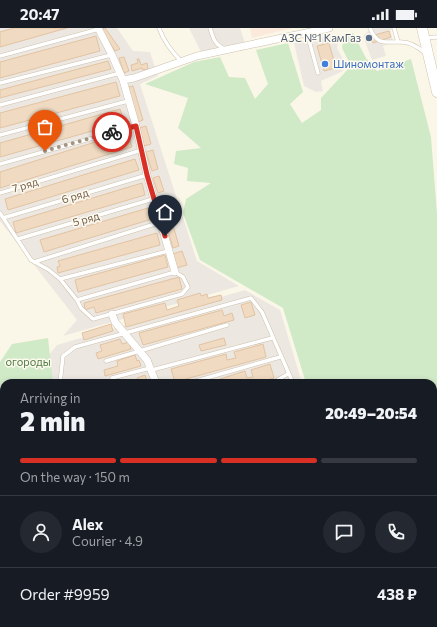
<!DOCTYPE html>
<meta charset="utf-8">
<style>
:root{--surface:#171b24;--page:#242831;--text:#f1f3f6;--muted:#9ea1a6;--line:#363941;--accent:#d93025}
body{margin:0;font-family:Commissioner,sans-serif;background:var(--page);color:var(--text);height:100vh;display:flex;flex-direction:column;font-size:15px;white-space:nowrap}
*{box-sizing:border-box;margin:0}
p{font-size:13px;color:var(--muted)}
.icon{flex:none;width:22px;height:22px;fill:none;stroke:currentColor;stroke-width:2;stroke-linecap:round;stroke-linejoin:round}
.map{position:relative;flex:1;overflow:hidden}
.sheet{position:absolute;left:0px;top:351px;width:437px;height:248px;display:flex;flex-direction:column;background:var(--surface);border-radius:12px 12px 0 0;box-shadow:0 2px 6px #0003}
.sheet>*{flex:none}
.pin{position:absolute;display:grid;place-items:center;width:34px;height:34px;color:#fff;margin:-41px -17px;border-radius:50% 50% 50% 0;rotate:-45deg;box-shadow:0 0 4px #0007}
.pin .icon{rotate:45deg}
.courier{position:absolute;display:grid;place-items:center;width:40px;height:40px;margin:-20px;border:3px solid #d93025;border-radius:50%;background:#fff;color:#222;box-shadow:0 1px 5px #0007}
.headline em{font-style:normal;font-weight:800}
.headline div{display:flex;flex-direction:column-reverse}
.headline{display:flex;align-items:center;justify-content:space-between;height:68px;padding:0 20px}
h1{font-size:26px;font-weight:800;line-height:30px}
.bar{display:grid;grid-template-columns:repeat(4,1fr);gap:6px 4px;align-content:center;height:48px;padding:0 20px}
.bar i{height:5px;border-radius:3px;background:var(--line)}
.bar .active{background:var(--accent)}
.bar p{grid-column:span 4}
.line{display:flex;align-items:center;gap:10px;padding:0 20px;border-top:1px solid var(--line)}
.line div{flex:1}
.round{display:grid;place-items:center;flex:none;width:42px;height:42px;border-radius:21px;background:var(--page)}
.status{display:flex;justify-content:space-between;align-items:center;height:28px;padding:0 20px;background:var(--surface);direction:ltr}
.status svg{height:11px;fill:currentColor}
.map>svg:first-child{display:block}
.commercial{fill:#fbeadc}
.industrial{fill:#ece8e1}
.green{fill:#d0e9c7}
.building{fill:#f0dac1;stroke:#e2c3a2}
.lines{fill:none;stroke-linecap:round;stroke-linejoin:round}
.service-casing{stroke:#cdc0ae;stroke-width:4.5}
.minor-casing{stroke:#cdc0ae;stroke-width:8}
.tertiary-casing{stroke:#cdc0ae;stroke-width:10}
.secondary-casing{stroke:#d0c1ac;stroke-width:11}
.service{stroke:#fff;stroke-width:3.5}
.minor{stroke:#fff;stroke-width:7}
.tertiary{stroke:#fff;stroke-width:9}
.secondary{stroke:#fff;stroke-width:10}
.done{stroke:#a49583;stroke-width:4;stroke-dasharray:0 7.2}
.route{stroke:#d93025;stroke-width:5}
.service-dot{fill:#5c6f8a;stroke:#fefaee;stroke-width:1.5}
.shop-dot{fill:#3f7fe0;stroke:#fefaee;stroke-width:1.5}
.labels{text-anchor:middle;stroke-width:3;stroke-linejoin:round;paint-order:stroke}
.service-label{font-size:11px;fill:#4e5e75;stroke:#fefaee;text-anchor:end}
.shop-label{font-size:11px;fill:#366cbe;stroke:#fefaee;text-anchor:start}
.street-label{font-size:11px;fill:#75604d;stroke:#fefaee}
.park-label{font-size:11px;fill:#4e7945;stroke:#fefaee}
</style>
<div class="status"><b>20:47</b><svg viewBox="0 0 49 12"><path d="M0 12V9h3v3zM5 12V6h3v6zM10 12V3h3v9zM15 12V0h3v12zM26 1h20v11H26zM47 4h2v5h-2z"/></svg></div>
<div class="map">
<svg width="437" height="599" viewBox="0 0 437 599">
<rect width="100%" height="100%" fill="#fbf7e8"/>
<path class="commercial" d="M250,0H293L252,10Z"/>
<path class="industrial" d="M0,0H117L133,23L150,24L158,48L140,56L197,233L239,258L63,308L77,292L0,193Z
M189,0H240L245,15L201,24Z
M368,0H397L390,2L393,14L383,18L386,28L372,32L363,8L369,2Z
M340,6L337,20L347,38L341,44L321,53L323,63L316,64L304,58L294,15Z
M245,262L280,282L302,355H42L37,341L57,317Z
M437,373V440L433,439V374Z
M120,595H253L254,599H122Z"/>
<path class="green" d="M353,5L366,30L377,43L411,31L431,109L437,186V371L433,372V355H306L283,280L200,232L183,185L186,171L211,155L187,153L188,140L174,136L176,123L201,120L178,100L188,70L145,56L194,34L220,29L229,49L245,50L255,71L268,56L256,22L288,15L303,64L290,76L302,95L321,82V70L351,38L342,20L344,7Z
M48,310L53,355H4V385L0,378V334L12,316Z
M0,383L4,390V507L0,502Z
M433,441L437,442V517L433,526Z
M260,595H360L352,599H261Z"/>
<path class="building" d="M14,0H67L0,19V4Z
M105,0L120,21L115,23L101,1Z
M389,3L391,9L373,15L371,8Z
M96,8L100,23L0,50V34Z
M329,15L336,40L324,43L317,18Z
M124,29L129,43L124,45L119,30Z
M137,31H139L141,37L147,35L148,41L143,42L142,40L132,43L131,37L138,35Z
M108,33L111,41L0,70V62Z
M116,54L120,68L0,100V85Z
M133,58L143,92L138,94L128,59Z
M120,81L124,94L0,129V115Z
M146,98L151,116L144,118L139,100Z
M127,104L132,119L0,160V144Z
M153,122L158,141L152,143L146,124Z
M135,131L139,142L8,182L5,171Z
M159,148L164,163L158,165L153,150Z
M142,155L145,167L16,205L13,194Z
M165,170L168,183L163,184L159,172Z
M148,180L152,191L44,224L40,212Z
M171,190L179,218L173,220L165,192Z
M157,205L160,217L58,245L57,239L60,238L58,233Z
M182,223L187,237L177,240L173,226Z
M165,227L168,239L78,264L75,252Z
M179,249L182,261L96,285L94,279L85,282L84,275Z
M200,265L201,268L207,266L208,270L221,267L222,272L126,299L123,286L165,275L167,282L179,278L177,272Z
M251,274L255,287L245,290L241,277Z
M222,282L224,288L232,285L234,292L143,317L139,305Z
M111,296L113,303L84,312L82,305Z
M224,310L226,317L201,323L199,317Z
M120,311L122,316L129,314L131,321L98,331L96,325L102,323L100,317Z
M263,316L266,329L175,354L171,341L226,326L227,332L236,330L234,324Z
M135,327L137,333L139,332L141,338L105,348L104,342L118,338L117,333Z
M270,336L274,350L257,355H215L214,353L245,343L247,350L253,349L251,342Z
M145,347L148,355H139L137,350Z
M184,595H204L191,599H185Z"/>
<g class="lines">
<defs>
<path id="service" d="M159,0C164,14 171,23 181,33
M210,0C213,10 215,17 225,21
M370,0C378,19 385,13 402,14C410,14 419,20 425,25
M394,0L398,14
M307,5L318,45
M426,10L437,9
M0,28L99,1
M0,55L111,27
M0,77L120,45
M0,107L128,73
M0,136L136,98
M0,165L142,122
M0,185L31,232L49,242L60,251L77,272L81,280L93,291L182,266L188,259L183,249L175,244L77,272
M3,190L147,147
M18,211L153,171
M34,234L161,194
M60,251L168,223
M106,333L227,297
M152,342L272,310
M112,350L150,340
M60,355L63,328L75,319L251,270L262,284L293,355
M189,355L280,329
M272,355L288,346
M437,389L435,391V404L437,406
M379,595L380,599
M209,599L223,595"/>
<path id="minor" d="M98,0L112,27L123,52L136,98L147,147L175,244
M123,52L134,50L197,28L329,0
M112,286L115,294L147,332L156,355
M233,595L234,599"/>
<path id="tertiary" d="M433,583L437,579
M433,592H437
M388,599L407,595"/>
<path id="secondary" d="M422,0L437,64"/>
</defs>
<use href="#service" class="service-casing"/>
<use href="#minor" class="minor-casing"/>
<use href="#tertiary" class="tertiary-casing"/>
<use href="#secondary" class="secondary-casing"/>
<use href="#service" class="service"/>
<use href="#minor" class="minor"/>
<use href="#tertiary" class="tertiary"/>
<use href="#secondary" class="secondary"/>
</g>
<g class="lines">
<path class="done" d="M45,123L112,104"/>
<path class="route" d="M112,104L136,98L147,147L165,208"/>
</g>
<circle class="service-dot" cx="369" cy="10" r="4"/>
<circle class="shop-dot" cx="325" cy="36" r="4"/>
<g class="labels">
<g class="service-label">
<text x="361" y="14">АЗС №1 КамГаз</text>
</g>
<g class="shop-label">
<text x="333" y="40">Шиномонтаж</text>
</g>
<g class="street-label">
<text transform="translate(25 157) rotate(-17)" y="4">7 ряд</text>
<text transform="translate(75 168) rotate(-17)" y="4">6 ряд</text>
<text transform="translate(86 191) rotate(-16)" y="4">5 ряд</text>
</g>
<g class="park-label">
<text x="28" y="338">огороды</text>
</g>
</g>
</svg>
<div class="pin" style="left:45px;top:123px;background:#ea580c"><svg class="icon" aria-label="bag" viewBox="0 0 24 24"><path d="M5 8h14l-1 12H6zM9 8a3 3 0 0 1 6 0"/></svg></div>
<div class="pin" style="left:165px;top:208px;background:#1f2937"><svg class="icon" aria-label="home" viewBox="0 0 24 24"><path d="M3 11l9-7 9 7M6 9v11h12V9"/></svg></div>
<div class="courier" style="left:112px;top:104px"><svg class="icon" aria-label="bike" viewBox="0 0 24 24"><circle cx="6" cy="16" r="4"/><circle cx="18" cy="16" r="4"/><path d="M6 16l4-8h5l3 8M10 8l3 8H6M13 5h3"/></svg></div>
<section class="sheet">
<div class="headline"><div><h1>2 min</h1><p>Arriving in</p></div><em>20:49–20:54</em></div>
<div class="bar"><i class="active"></i><i class="active"></i><i class="active"></i><i></i><p>On the way · 150 m</p></div>
<div class="line" style="height:72px"><a class="round"><svg class="icon" aria-label="person" viewBox="0 0 24 24"><circle cx="12" cy="8" r="4"/><path d="M4 21q1-7 8-7t8 7"/></svg></a><div><b>Alex</b><p>Courier · 4.9</p></div><a class="round"><svg class="icon" aria-label="chat" viewBox="0 0 24 24"><path d="M4 5h16v11H9l-5 4z"/></svg></a><a class="round"><svg class="icon" aria-label="phone" viewBox="0 0 24 24"><path d="M5 4h4l2 5-3 2q2 4 5 5l2-3 5 2v4C11 20 4 13 5 4z"/></svg></a></div>
<div class="line" style="height:52px"><div>Order #9959</div><b>438 ₽</b></div>
</section>
</div>
